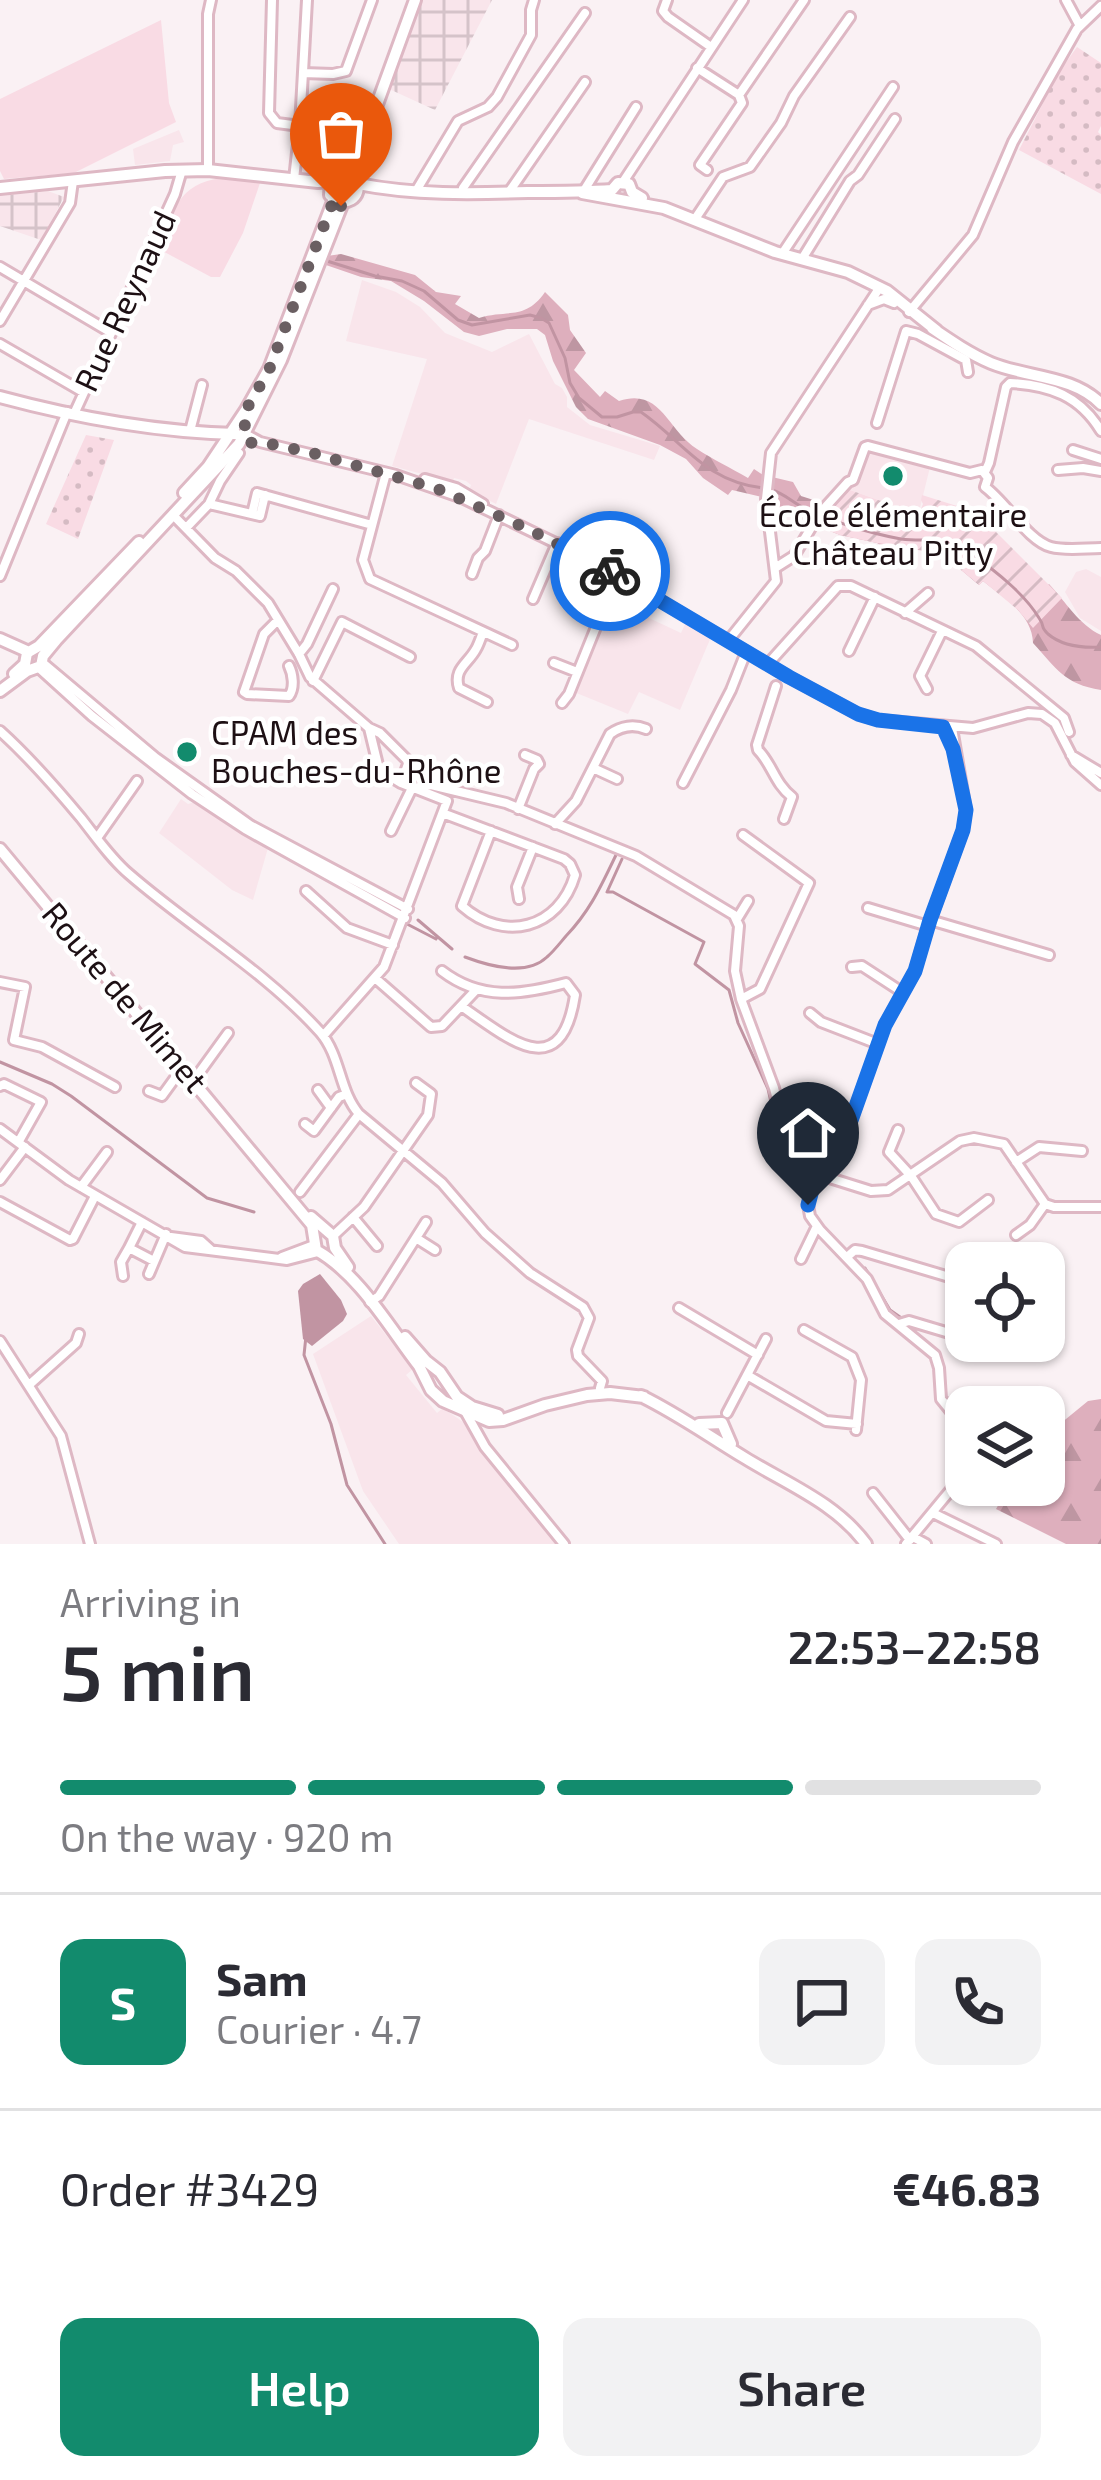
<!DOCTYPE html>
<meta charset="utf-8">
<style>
:root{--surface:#fff;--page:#f2f2f3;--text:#2b2b33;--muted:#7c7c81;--line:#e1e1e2;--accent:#128b6d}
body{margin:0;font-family:"Exo 2",sans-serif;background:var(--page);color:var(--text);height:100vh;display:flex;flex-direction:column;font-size:45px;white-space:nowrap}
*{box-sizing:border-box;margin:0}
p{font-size:39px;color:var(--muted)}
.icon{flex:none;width:66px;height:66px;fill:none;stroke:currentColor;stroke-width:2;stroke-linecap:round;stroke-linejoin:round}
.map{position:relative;height:1544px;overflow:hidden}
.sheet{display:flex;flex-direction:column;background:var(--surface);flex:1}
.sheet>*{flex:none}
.tools{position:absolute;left:945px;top:1242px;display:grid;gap:24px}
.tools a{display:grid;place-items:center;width:120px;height:120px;border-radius:24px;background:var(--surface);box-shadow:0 3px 9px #0004;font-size:60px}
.pin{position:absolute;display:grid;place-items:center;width:102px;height:102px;color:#fff;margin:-123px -51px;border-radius:50% 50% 50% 0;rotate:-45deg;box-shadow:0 0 12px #0007}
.pin .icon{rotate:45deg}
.courier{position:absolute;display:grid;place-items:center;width:120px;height:120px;margin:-60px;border:9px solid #1a73e8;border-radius:50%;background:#fff;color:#222;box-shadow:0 3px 15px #0007}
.overview em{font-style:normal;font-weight:600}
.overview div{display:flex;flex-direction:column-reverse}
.overview{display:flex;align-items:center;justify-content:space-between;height:204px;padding:0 60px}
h1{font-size:78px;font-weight:600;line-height:90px}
.bar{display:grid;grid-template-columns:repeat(4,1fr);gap:18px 12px;align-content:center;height:144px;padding:0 60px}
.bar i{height:15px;border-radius:9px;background:var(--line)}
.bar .current{background:var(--accent)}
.bar p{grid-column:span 4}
.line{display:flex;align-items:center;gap:30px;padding:0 60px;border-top:3px solid var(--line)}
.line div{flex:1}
.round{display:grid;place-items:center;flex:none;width:126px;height:126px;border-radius:24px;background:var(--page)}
.cta{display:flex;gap:24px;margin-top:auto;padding:24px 60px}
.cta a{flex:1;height:138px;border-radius:24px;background:var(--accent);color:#fff;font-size:48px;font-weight:600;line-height:138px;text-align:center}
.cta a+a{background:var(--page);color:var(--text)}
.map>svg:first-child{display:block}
.built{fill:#f9e5eb}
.industrial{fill:url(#industrial-grid)}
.grass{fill:url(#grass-dots)}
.forest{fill:url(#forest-firs)}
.park{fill:#f9dbe4}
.garden{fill:url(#garden-furrows)}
.water{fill:#c194a2}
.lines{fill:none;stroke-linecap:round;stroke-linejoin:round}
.stream{stroke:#c194a2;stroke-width:3}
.street-casing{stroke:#deb8c4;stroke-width:14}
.secondary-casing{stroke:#deb8c4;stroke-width:16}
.street{stroke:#fff;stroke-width:8}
.secondary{stroke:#fff;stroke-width:10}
.done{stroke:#6a5f62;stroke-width:12;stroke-dasharray:0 21.6}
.route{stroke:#1a73e8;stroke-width:15}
.poi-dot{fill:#128b6d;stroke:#fff;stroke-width:4.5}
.labels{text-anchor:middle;stroke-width:9;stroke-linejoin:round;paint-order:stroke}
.street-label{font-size:33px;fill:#1d1014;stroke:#fff}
.poi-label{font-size:33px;fill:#1d1014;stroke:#fff}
</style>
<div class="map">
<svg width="1101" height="1544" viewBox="0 0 1101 1544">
<defs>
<pattern id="industrial-grid" width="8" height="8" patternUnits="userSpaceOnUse" patternTransform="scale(3)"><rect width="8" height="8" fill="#f9e5eb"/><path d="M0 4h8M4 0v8" fill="none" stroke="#d5c3c9"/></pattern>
<pattern id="grass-dots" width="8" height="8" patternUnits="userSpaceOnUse" patternTransform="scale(3)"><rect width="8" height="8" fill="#f9dbe4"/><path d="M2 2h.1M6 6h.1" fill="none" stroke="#d5bbc3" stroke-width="1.8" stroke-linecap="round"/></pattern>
<pattern id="forest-firs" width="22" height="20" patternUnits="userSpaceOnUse" patternTransform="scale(3)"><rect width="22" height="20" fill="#deafbd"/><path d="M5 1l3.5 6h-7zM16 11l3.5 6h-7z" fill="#be96a2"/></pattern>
<pattern id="garden-furrows" width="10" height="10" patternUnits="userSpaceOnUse" patternTransform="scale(3)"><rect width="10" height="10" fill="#f9dbe4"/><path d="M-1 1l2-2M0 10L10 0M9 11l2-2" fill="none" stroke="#d5bbc3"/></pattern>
</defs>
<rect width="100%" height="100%" fill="#faf1f4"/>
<path class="built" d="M305,126L353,135L342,165L322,176L301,173Z
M179,130L184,142L173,145L170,161L135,165L133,149Z
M362,280L396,292L420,307L445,333L492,352L529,334L555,384L562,388L567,397V407L590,425L660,446L654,460L529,419L496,504L469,490L471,485L466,481L454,478L453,482L392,466L427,359L346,341Z
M872,448L930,467L918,516L901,513L884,502L850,490L866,453L870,454Z
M1086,569L1101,577V631L1080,618L1065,592L1076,572Z
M624,585L655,603L649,618L681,633L686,622L711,637L680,710L639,692L628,714L574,692L618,586Z
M181,799L188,804L195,802L268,848L253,900L232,890L159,833Z
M371,1316L413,1369L406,1375L437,1413L443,1408L470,1427L482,1450L560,1544H399L363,1491L313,1354Z"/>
<path class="industrial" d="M422,0H492L435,110L389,89Z
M48,191L64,197L41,240L0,226V196Z"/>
<path class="grass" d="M1077,47L1101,63V126L1098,132L1101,135V194L1019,150L1059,72Z
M86,435L114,440L78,539L46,524Z"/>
<path class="forest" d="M341,254L415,275L436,292L461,296L455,304L479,318C507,309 525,321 545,292L568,315L570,330L586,353L574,370L600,397L605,391L619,401C661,387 667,430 697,449C712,459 731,468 748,478L754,469L763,475L762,497L732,490L728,495L703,478L686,459L660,445L588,419L576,407L553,361L545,335L537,329H507L479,336L464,332L424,301L391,281L361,277L323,264L327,256Z
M772,477L793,482L801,496L823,503H848L1034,596L1049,584C1066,602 1079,625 1101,635V690C1064,684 1057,669 1033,643C1032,614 1004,598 983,581L979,585L941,553L918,550L895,554L877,543L840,535L817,526L809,527L772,506Z
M1101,1399V1544H1066L996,1509L1010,1485H1044V1437L1088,1401Z"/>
<path class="park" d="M161,20L169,103L176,122L74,173L4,179L0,171V99Z
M222,178L260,183L243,233L220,277H211L157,248C173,212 178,183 222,178Z"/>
<path class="garden" d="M850,490L884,502L901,513L918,516L923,504L921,500L922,495L976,512L1062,598L1033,628L1018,610L983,581L979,585L941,553L877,543L840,535L817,526L827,507Z"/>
<path class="water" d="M320,1274L341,1300L347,1314L343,1321L312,1346L303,1339L298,1291L303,1284Z"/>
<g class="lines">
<path class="stream" d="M327,261L375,276L402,281L424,291L458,320L472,325L530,315L541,318L549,323L565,358L570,383L579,398L602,417H617L633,412H641C684,442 704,481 763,488
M772,490C785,494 792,502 804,508C829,521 873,534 901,539C932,543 942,533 972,554C995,571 1024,593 1039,618C1046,628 1039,625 1048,634C1062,646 1084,648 1101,647
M622,859L607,892H613L704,942L695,964L729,990L738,1023L768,1089L776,1124L802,1189
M418,920L452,949
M407,924L436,939
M465,957C489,966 526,977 547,957C554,951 560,943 566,936C590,911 601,886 616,855
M0,1062L52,1084L71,1096L207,1198L254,1212
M865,1268L890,1310L900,1317
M306,1336L304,1355L331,1424L347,1485L385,1544"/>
<defs>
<path id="street" d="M272,0L269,113L277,123L300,126
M667,0L663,11L668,17L711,47
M1066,0L1080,26
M697,68L739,95L804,0
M303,73L333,74L346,71L372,0
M208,170V14L211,0
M707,170L700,165L742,103L739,95
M294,179L300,126L307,0
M623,182L743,0
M416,191L458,121L488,107L497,97L531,35V10L534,0
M509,192L585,82
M583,192L636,107
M462,194L463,188L585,13
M695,219L723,177L750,167L781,123L794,96L850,17
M782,254L893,87
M802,259L850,181L858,175L895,119
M0,267L110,332
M868,305L884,299L894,303
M909,312L973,235L1013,142L1077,29L1101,6
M0,321L70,203L73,181
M0,344L83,392
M74,414L175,194L182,170
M877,423L906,331L918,334L966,360L968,372
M190,431L202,385
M245,434L260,442L396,475L462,498L593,561L789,677L858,714L878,720L973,728L1028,713L1042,714L1055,723L1075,762L1101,785
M1073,450L1101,459
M1058,470L1083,468L1101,471
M985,472L989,463L1006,387L1010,383C1050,385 1080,396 1101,431
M386,473L363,560L370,579L512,645
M425,479L456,488L483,504
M209,504L220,481L239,453
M252,514L257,493L372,525
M173,515L215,558L236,571L268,603L299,654L310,677L369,728L378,765L383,772L401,783L447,801L384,967L323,1036
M186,528L209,504L260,516L265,495
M775,568L794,556L820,513L848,482L853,480L865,447L868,446L970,473L982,470L988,478L985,487C1006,502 1028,541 1051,547C1066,551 1086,548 1101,548
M472,574L478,558L485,551L499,515
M0,576L67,412
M533,599L557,543
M905,613L928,593
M278,620L264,634L244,692L247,694L289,696C295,688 293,674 289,666
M483,632C481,637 479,644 476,649C468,664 453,669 459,688L487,702
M728,641L776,581L766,499L771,453L880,287
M849,651L875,597
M299,654L307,644L333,589
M43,663L156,758L250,825L408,909
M554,663L577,672
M768,664L838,586H851L976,646L1064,718L1069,732
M39,668L92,716L192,794L245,829L405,918
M313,681L342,622L410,657
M776,686L757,745L758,750C772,764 775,784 792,797L784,819
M927,689L920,676L942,631
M562,703L569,694L617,575
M369,728L380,733L407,760L408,764L401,783
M0,731C30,758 56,788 81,818C96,837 111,859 129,874C191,928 264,970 320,1032C341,1056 339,1091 359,1114L442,1183L485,1233L530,1273L583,1307L589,1318L577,1350L578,1356L602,1381L600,1388
M1071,755L1101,773
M593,768L617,779
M683,783L731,690L746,652
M414,788L431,785L506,803L636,856L734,915L739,926L735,971L741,999L774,1088L785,1131L808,1187L812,1190
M518,809L534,769L539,764L537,760L525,755
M445,814L564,859L570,864L575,875C559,929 504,943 462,906L491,831
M555,824L576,801L610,734C621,726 634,724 646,729
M391,831L412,788
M97,838L137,781
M306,891L347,928L393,945
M519,899L517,887L533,847
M868,908L928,926
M737,919L748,901
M930,920L1049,955
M852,967L862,966L902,992
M442,971C481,1001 521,995 566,983L575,995C561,1087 507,1037 461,1006
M375,978L431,1027L442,1026L476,990
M0,982L25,987L14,1040L42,1047L115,1087
M741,999L760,989L809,883L743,835
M810,1013L821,1022L878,1044
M194,1080L228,1033
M0,1086L4,1084L41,1102L19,1141
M318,1090L331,1108
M149,1091L162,1096L183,1067
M305,1124L314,1131L339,1097L347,1094
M0,1129L69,1180L185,1247L287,1260L318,1252
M898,1130L889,1152L911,1176L936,1214L959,1222L988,1200
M1016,1162L1039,1147L1082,1151
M820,1175L871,1191L888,1190L960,1141L974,1138L1004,1144L1045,1204L1054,1207H1101
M0,1180L25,1147
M81,1187L107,1152
M300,1192L359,1114
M0,1202L70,1240L73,1239L95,1196
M353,1217L377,1246
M142,1222L129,1248L154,1261
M1016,1235L1030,1225L1045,1204
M333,1236L364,1207L428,1115L431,1094L416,1083
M171,1237L201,1241L211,1250
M416,1238L435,1250
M282,1257L314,1245
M847,1257L855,1250L862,1251L966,1282
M801,1259L817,1226
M149,1274L166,1234
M123,1276L121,1262L129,1248
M370,1302L379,1296L426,1222
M679,1308L758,1355
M899,1324L909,1321L966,1338
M804,1330L852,1357L861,1380L856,1430
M0,1341L61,1436L90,1544
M978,1341L999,1347L1010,1345L1011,1341
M747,1375L826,1421L857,1424
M29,1385L76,1343L79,1334
M946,1404L952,1403L966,1408
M466,1413L485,1447L564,1544
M727,1413L766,1339
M873,1493L910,1540
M933,1513L996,1544
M913,1537L926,1544
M906,1544L954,1486L964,1448L962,1431L958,1420L941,1399L939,1368L935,1355L885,1314L867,1279L820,1230L810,1216L808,1205L813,1186L849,1126L885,1025L915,971L928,926L963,830L966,810L952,728"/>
<path id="secondary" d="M354,177L360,151L415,0
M331,181L330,195C344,209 364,198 356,179
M358,184C415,195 470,194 528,192C556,192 584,192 612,190L618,183L629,184L632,192L642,198
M0,188L165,171L208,170L318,182L331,181L343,173
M582,193L664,208L775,252L848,272L887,291L937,331
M932,328C951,341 970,354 991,363C1027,378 1073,375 1101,404
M0,397C74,417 159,432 236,434
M184,493L208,467L246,410L269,369L334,199
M0,639L29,652
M14,674L25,664L27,653L39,646L139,542
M0,691L27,671L41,666L43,656L57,639L239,444L281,360L343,202
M0,849L312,1225L316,1250C359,1274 389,1327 419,1366L431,1390L443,1401L489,1421L503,1420L545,1405L587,1395L610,1393L644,1397
M311,1217L333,1236L335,1248L348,1267
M405,1337L426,1361L440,1372L457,1397L472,1407L498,1415
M641,1396C678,1414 710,1437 745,1458C787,1484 836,1503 866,1544
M699,1424L722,1423L731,1444"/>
</defs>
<use href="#street" class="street-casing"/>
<use href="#secondary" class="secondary-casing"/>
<use href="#street" class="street"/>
<use href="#secondary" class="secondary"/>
</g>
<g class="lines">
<path class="done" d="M341,206L343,202L334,199L269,370L243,415L248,443L260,442L309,452L438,489L526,528L610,571"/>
<path class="route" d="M610,571L789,677L858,714L878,720L943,727L953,749L966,810L963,830L930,920L915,971L885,1025L849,1126L813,1186L808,1205"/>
</g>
<g class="poi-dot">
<circle cx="893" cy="476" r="12"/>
<circle cx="187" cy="752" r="12"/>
</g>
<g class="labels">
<g class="street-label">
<text transform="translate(125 301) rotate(-65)" y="12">Rue Reynaud</text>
<text transform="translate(125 997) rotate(50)" y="12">Route de Mimet</text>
</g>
<g class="poi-label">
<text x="893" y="527">École élémentaire<tspan x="893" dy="38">Château Pitty</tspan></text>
<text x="211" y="745" text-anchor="start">CPAM des<tspan x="211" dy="38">Bouches-du-Rhône</tspan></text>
</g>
</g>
</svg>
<div class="tools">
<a><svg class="icon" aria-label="locate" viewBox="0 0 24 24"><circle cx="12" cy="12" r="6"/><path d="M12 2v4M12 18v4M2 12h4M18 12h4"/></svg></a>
<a><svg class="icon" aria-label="layers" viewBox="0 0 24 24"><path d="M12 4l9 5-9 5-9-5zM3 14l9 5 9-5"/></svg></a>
</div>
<div class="pin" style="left:341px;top:206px;background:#ea580c"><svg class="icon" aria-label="bag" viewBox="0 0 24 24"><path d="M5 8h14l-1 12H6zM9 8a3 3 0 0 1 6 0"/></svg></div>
<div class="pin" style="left:808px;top:1205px;background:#1f2937"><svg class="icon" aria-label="home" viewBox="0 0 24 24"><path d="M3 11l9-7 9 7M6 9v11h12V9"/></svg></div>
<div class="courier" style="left:610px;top:571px"><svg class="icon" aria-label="bike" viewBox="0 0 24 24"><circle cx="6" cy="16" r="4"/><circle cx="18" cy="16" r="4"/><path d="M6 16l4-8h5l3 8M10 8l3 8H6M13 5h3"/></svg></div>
</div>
<section class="sheet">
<div class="overview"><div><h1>5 min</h1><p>Arriving in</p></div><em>22:53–22:58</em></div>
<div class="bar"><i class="current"></i><i class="current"></i><i class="current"></i><i></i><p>On the way · 920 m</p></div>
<div class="line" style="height:216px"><b class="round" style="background:var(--accent);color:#fff">S</b><div><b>Sam</b><p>Courier · 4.7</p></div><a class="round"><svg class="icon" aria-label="chat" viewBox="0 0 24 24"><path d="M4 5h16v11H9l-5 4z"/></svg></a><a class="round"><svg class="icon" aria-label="phone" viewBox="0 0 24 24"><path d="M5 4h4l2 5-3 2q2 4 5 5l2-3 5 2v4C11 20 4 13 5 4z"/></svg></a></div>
<div class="line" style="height:156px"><div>Order #3429</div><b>€46.83</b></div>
<div class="cta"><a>Help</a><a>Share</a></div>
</section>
